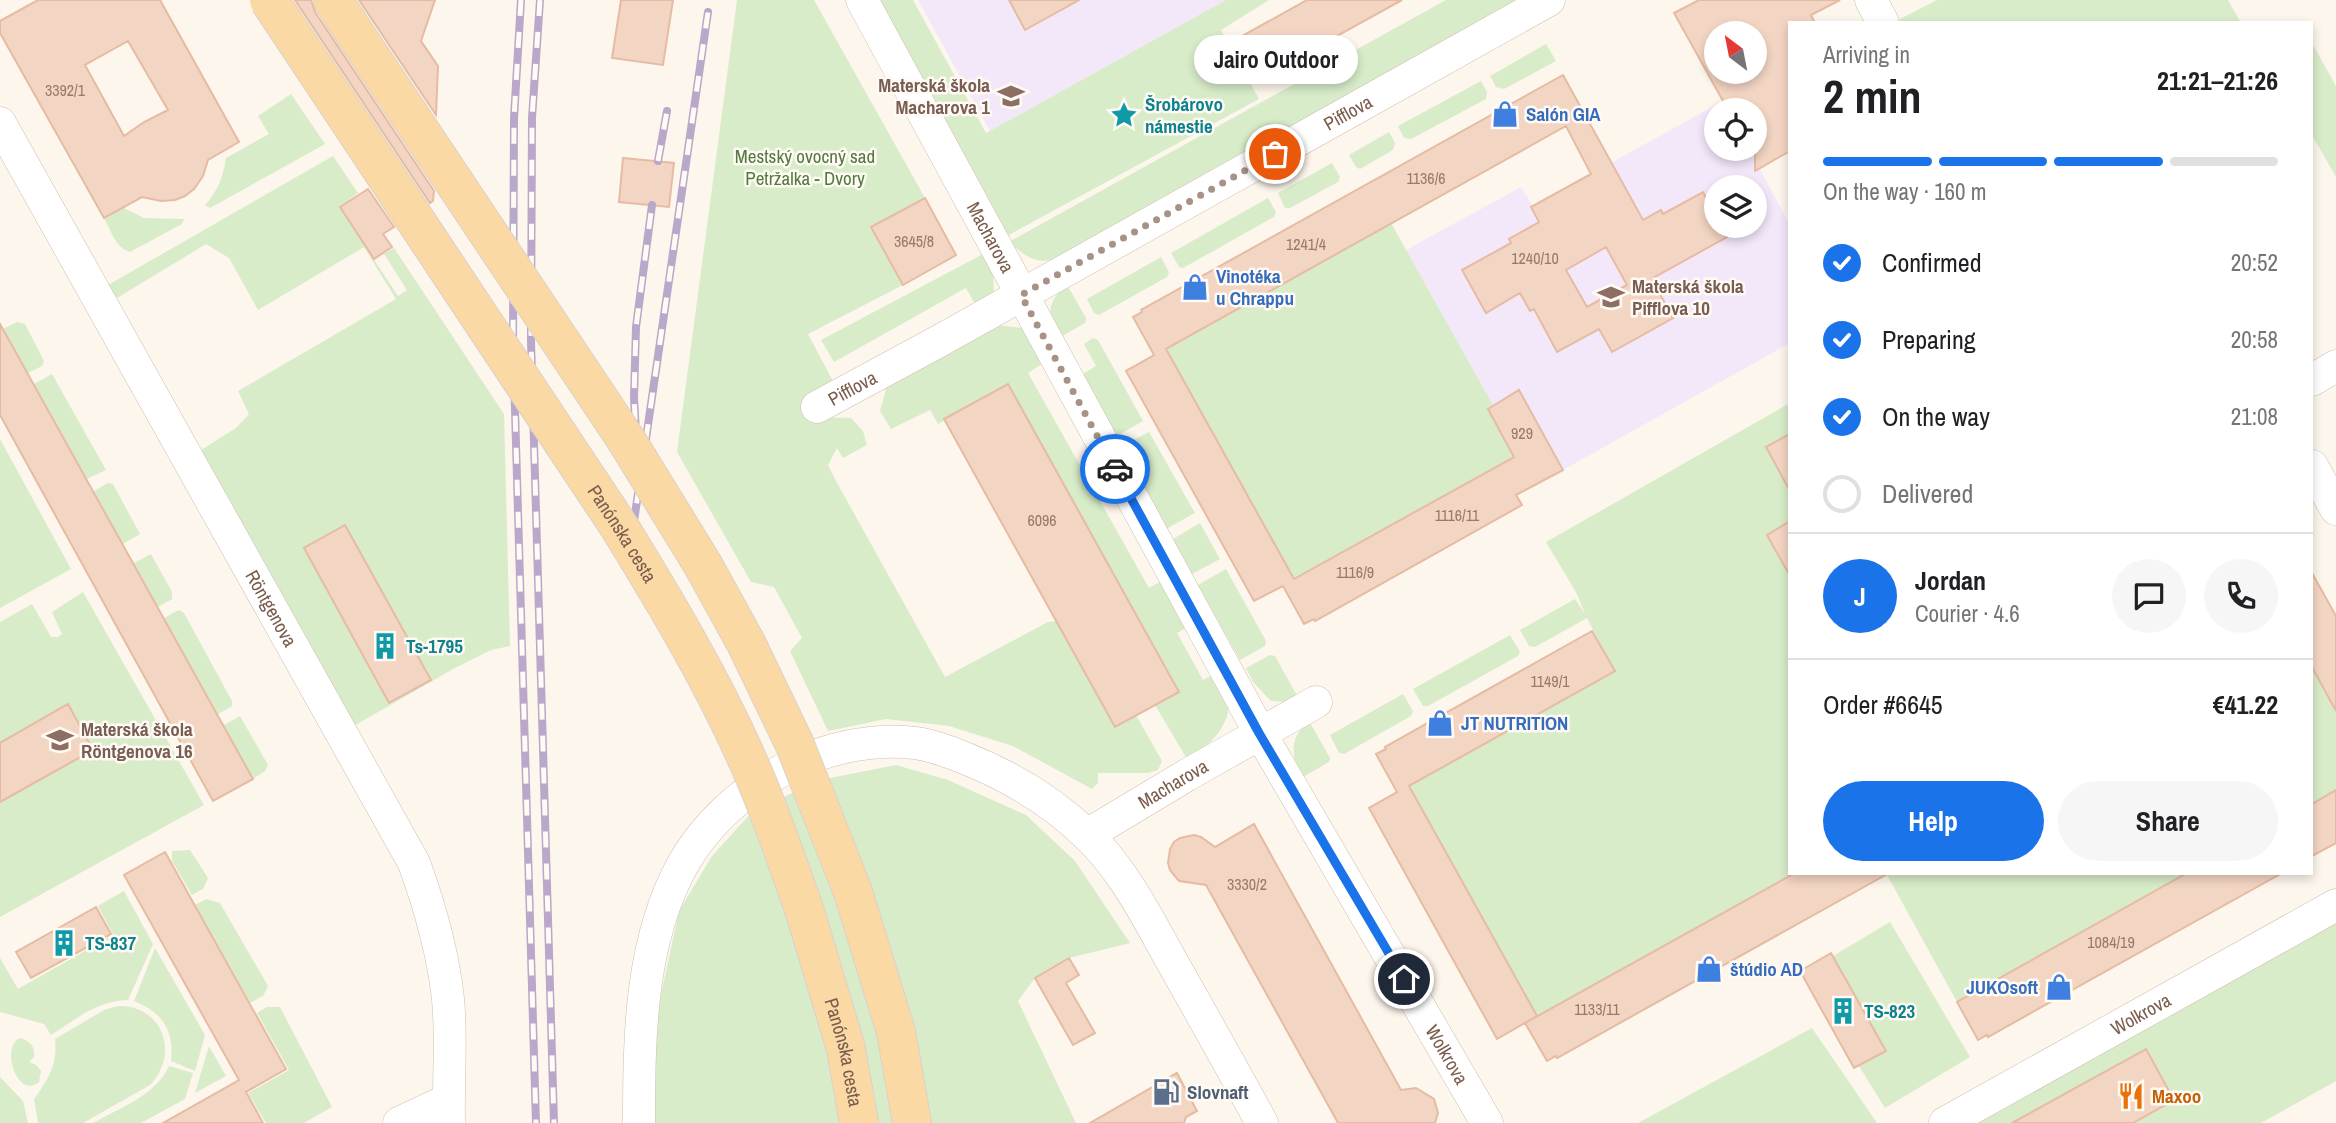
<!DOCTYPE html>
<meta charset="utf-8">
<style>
:root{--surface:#fff;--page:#f6f6f6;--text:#202124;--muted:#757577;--line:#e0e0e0;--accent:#1a73e8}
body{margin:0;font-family:"Archivo Narrow",sans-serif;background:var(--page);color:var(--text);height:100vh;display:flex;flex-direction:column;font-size:26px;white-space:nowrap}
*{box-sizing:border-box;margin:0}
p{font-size:23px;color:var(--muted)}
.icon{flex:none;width:38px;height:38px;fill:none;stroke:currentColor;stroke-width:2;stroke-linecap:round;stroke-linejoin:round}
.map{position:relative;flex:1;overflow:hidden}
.sheet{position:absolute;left:1788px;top:21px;width:525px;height:854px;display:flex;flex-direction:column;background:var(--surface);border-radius:0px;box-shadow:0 4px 10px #0003}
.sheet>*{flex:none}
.needle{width:46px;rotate:328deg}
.buttons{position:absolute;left:1704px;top:21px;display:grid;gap:14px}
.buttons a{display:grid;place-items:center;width:63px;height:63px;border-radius:50%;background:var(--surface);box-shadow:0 4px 10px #0003;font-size:35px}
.pin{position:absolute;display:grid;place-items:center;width:60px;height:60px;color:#fff;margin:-30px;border:4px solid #fff;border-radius:50%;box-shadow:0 2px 7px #0007}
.courier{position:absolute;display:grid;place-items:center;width:70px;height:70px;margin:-35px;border:5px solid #1a73e8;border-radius:50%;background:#fff;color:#222;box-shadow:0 2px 9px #0007}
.bubble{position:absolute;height:49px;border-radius:24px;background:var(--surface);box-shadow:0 4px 10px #0003;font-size:23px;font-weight:700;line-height:49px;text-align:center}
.summary em{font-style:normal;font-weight:700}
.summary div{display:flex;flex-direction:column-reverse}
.summary{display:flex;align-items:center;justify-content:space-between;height:119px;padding:0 35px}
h1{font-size:46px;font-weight:700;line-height:52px}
.bar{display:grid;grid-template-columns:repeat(4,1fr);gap:10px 7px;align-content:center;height:84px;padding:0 35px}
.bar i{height:9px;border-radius:5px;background:var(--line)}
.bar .selected{background:var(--accent)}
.bar p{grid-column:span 4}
.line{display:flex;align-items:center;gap:18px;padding:0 35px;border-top:2px solid var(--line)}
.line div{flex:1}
.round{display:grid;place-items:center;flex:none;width:74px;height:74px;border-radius:37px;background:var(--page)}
ol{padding:0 35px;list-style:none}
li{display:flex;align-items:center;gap:21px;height:77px}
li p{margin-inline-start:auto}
li .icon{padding:7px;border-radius:50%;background:var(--accent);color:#fff;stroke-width:4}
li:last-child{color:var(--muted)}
li i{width:38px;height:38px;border:4px solid var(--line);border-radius:50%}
.action{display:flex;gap:14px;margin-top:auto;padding:14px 35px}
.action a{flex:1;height:80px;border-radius:42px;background:var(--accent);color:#fff;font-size:28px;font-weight:700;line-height:80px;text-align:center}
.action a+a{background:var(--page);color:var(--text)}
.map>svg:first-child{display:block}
.education{fill:#f3e8fa;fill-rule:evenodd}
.green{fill:#d8ecc9}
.building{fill:#f3d5c3;stroke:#e6bba3;stroke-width:2;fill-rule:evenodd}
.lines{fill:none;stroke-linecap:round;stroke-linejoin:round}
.minor-casing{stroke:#d1beb0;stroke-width:33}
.major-casing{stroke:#dad1cd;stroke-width:40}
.minor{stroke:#fff;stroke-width:32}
.major{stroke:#fbd9a5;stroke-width:38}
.rail-casing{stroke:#b9a8c9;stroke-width:8}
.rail{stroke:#fffaf3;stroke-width:5;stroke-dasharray:16;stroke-linecap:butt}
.major-bridge-casing{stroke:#dad1cd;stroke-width:40;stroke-linecap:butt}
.major-bridge{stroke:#fbd9a5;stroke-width:38}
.done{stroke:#a89285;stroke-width:7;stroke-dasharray:0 12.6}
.route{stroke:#1a73e8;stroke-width:9}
.labels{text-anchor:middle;stroke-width:5;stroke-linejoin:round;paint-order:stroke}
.number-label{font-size:16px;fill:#987a6a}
.education-label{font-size:19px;font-weight:bold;fill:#785e54;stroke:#fffaf3;text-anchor:start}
.culture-label{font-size:19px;font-weight:bold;fill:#0d838f;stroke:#fffaf3;text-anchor:start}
.street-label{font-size:19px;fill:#7a5c4d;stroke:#fffaf3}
.shop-label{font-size:19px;font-weight:bold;fill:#366cbe;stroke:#fffaf3;text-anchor:start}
.park-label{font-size:19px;fill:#537a41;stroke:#fffaf3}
.service-label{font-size:19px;font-weight:bold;fill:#4e5e75;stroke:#fffaf3;text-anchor:start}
.food-label{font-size:19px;font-weight:bold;fill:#c56008;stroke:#fffaf3;text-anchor:start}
</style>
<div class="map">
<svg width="2336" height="1123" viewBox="0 0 2336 1123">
<rect width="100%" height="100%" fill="#fdf6ec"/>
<path class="education" d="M918,0H1226L990,131Z
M1723,101L1728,110H1717V149H1749L1790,225V343L1563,470L1519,391L1493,405L1406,250L1521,187L1533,206ZM1717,187H1755V226H1717Z"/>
<path class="green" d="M737,0H814L925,198L872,227L903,285L808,334L834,383L819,417L851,418L863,431L867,445L843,458L837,448L828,465L836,481L945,677L1048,622L1056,621L1115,727L1136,715L1162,761L1158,770L1148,773H1098V783L1092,789L1013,746L949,726L886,719L828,731L790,651L802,638L774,587L751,582L677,452Z
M877,0H913L986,133L1226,0H1269L1221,30L1259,99L1005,237Z
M1446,0H1531L1076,255C1041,262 1037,267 1009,242Z
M1937,0H2228L2241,23H1897L1900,19Z
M2312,43L2336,86V177L2312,135Z
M1546,44L1556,61L1504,89L1496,87L1490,76Z
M1481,81L1487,92L1486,99L1411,139L1404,138L1398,126Z
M291,94L325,144L210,208L205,205C218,191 223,177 226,158L269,134L258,116Z
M1389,132L1395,143L1393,150L1360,169L1356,167L1349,155Z
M333,156L358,193L339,207L398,296L407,290L384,254L394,248L504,414L510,646L491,650L453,669L352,727L201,450L236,428L249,414L238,391L396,299L364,247L258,310L229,258L206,244L117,298L108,285Z
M1332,163L1340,177L1338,182L1290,208H1285L1278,193Z
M1268,198L1276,212L1274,217L1183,268L1179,267L1171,253Z
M122,207L144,218L184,219L182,224L130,252C116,248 111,231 104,218Z
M1391,223L1493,405L1488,409L1515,457L1294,579L1166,349Z
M983,254L993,268L994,293L975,304L966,288L834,362L821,340Z
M1161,257L1169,272L1167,277L1099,315L1094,313L1087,299Z
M1066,283L1086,318L1085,323L1059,338C1046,312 1047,305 1066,283Z
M17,322L25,324L44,361L42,366L28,373L3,329Z
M996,325L1022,328L1045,362L1028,373L1149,588L1167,578L1193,624L1177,633L1203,680L1220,671C1222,681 1229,694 1229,704C1228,729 1207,748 1187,759L1155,705L1179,691L1008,384L938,424L930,410L891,429L880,411L888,382Z
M1093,338L1098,340L1143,421L1115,437L1081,375L1096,366L1084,344Z
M52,374L106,470L87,479L34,384Z
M1790,403V873H1795L1537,1016L1409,786L1614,671L1587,618L1535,647L1529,646L1520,630L1575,599L1585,614L1577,594L1546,542Z
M1149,432L1195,513L1166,529L1120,447Z
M0,439L71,569L0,608Z
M108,483L113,484L140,534L123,544L94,491Z
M1200,523L1220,559L1192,574L1173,539Z
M151,554L172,592V599L158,607L134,563Z
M1226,569L1266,641L1265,646L1240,660L1198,585Z
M83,592L204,805L0,917V622L32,604L51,637H58L62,634L52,612Z
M179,610L184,613L232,701V706L218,714L164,618Z
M1510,635L1520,652L1518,656L1428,706H1423L1413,689Z
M1270,655L1275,656L1299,699L1290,702L1271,701L1253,682L1246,668Z
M2312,667L2336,711V790L2312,804Z
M1403,694L1413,711L1411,716L1344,754L1339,753L1330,735Z
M240,716L268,765L265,771L253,779L224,725Z
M1309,721L1330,758L1329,762L1303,777C1290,756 1289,738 1309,721Z
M896,765L948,780L1026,815L1075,861L1130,943L1069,958L1035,978L1018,1001L1076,1123H654L653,1062L660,999L679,911L712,856L752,812L820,780Z
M190,850L208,878L203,889L192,895L172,861V851Z
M1886,873H2188L1957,1002Z
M124,891L153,944L128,1000C96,1001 78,1018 51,1035L44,1024L0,1012V958L18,989L113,935L98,906Z
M206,899L220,903L268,986L263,996L250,1003L195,905Z
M2336,918V1081L2261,1123H1969Z
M1890,922L1970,1057L1885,1108L1859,1066L1886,1051L1833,956Z
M155,948L205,1035L195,1071L171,1061C174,1030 163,1013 134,1001Z
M118,1006C163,1005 180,1054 150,1085L83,1123H38L34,1099C48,1080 58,1064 55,1039L104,1010Z
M267,1007H280L332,1107L304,1123H266L248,1093L289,1070L257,1013Z
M1812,1028L1877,1123H1638Z
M20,1038C30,1041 35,1046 34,1057L29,1062L36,1065L41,1071L39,1082C17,1100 0,1046 20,1038Z
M209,1046L226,1076L195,1093Z
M169,1066L193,1073L185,1099L141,1123H93C120,1108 156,1095 169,1066Z
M0,1077L23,1101L28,1123H0Z"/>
<path class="building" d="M38,0H160L239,142L208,160L203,176L194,189L185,196L175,200L161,201L142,197L104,218L0,33V21ZM128,41L168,110L144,122L124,136L85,65Z
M295,0H311L315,12L434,191L433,201L430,203Z
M359,0H435L421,41L438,66L436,115Z
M621,0H673L663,65L612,58Z
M1009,0H1079L1025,30Z
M1307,0H1402L1266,75L1244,35Z
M1699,0H1840L1811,15L1815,23H1790V151L1755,171V110H1728L1674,13ZM1717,33H1755V72H1717Z
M1563,75L1643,220L1661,210L1663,214L1703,192L1717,218V226H1721L1727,237L1655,277L1663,292L1660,294L1673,318L1612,352L1599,329L1557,352L1534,309L1530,311L1520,293L1486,313L1462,270L1511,243L1509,239L1539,222L1531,207L1591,174L1566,126L1166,349L1294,579L1514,457L1488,409L1519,390L1563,470L1516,495L1522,505L1315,621L1314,619L1304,624L1283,586L1254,601L1126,371L1154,355L1133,317L1142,312L1141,310ZM1606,247L1627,285L1587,307L1566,270Z
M623,158L674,163L669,207L619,202Z
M368,189L394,227L383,234L392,247L374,259L340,207Z
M925,198L956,255L903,285L871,227Z
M0,324L253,779L213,801L0,415Z
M1008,384L1179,692L1115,727L944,419Z
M1790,434V491L1766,447Z
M1790,521V576L1767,535Z
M345,525L431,680L389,703L304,548Z
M2312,573L2336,616V711L2312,667Z
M1592,631L1615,671L1409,786L1537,1016L1497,1039L1369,808L1397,792L1376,754L1386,749L1385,747Z
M68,704L93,750L0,802V743Z
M2336,790V843L2312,856V804Z
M1254,824L1401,1090L1416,1088L1434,1099L1438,1113L1435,1123H1338L1206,885L1179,881L1170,870L1168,863L1170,849L1174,842L1180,838L1194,835L1201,837L1215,847Z
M165,852L286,1069L246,1092L263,1123H163L239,1080L124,875Z
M1795,873H1889L1557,1058L1556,1056L1547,1061L1525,1023Z
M2187,873H2282L1988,1037L1987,1035L1978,1040L1957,1002Z
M96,907L111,934L31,978L16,952Z
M1831,953L1886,1051L1854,1068L1800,971Z
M1069,958L1079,975L1066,983L1095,1033L1073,1045L1035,978Z
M2146,1049L2174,1100L2133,1123H2012Z
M1177,1073L1197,1111L1186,1117L1184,1123H1090Z"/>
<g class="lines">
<defs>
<g id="minor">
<path id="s1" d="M862,0L1260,733L1487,1123"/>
<path d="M1871,0L1883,23"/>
<path id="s2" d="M0,123L414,863C430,907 443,952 448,999C452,1039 448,1082 449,1123"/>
<path d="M2312,380L2336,366"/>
<path id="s3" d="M817,407L941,340L1549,0"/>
<path d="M2312,466L2336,509"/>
<path id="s4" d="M1087,835L1187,775L1316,702"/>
<path d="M399,1123L448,1100"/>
<path d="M639,1123C639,1037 640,941 683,864C727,786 825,733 915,743C931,745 947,751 962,757C1008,775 1049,799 1085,833C1122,867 1146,915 1170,958C1201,1013 1232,1068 1262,1123"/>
<path id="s5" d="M1945,1123L2336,905"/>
</g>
<g id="major">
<path d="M333,0L354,32"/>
<path d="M853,892L896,1032L912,1123"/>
<path id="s6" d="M804,909L846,1049L859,1123"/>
</g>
</defs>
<use href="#minor" class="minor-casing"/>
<use href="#major" class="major-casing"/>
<use href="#minor" class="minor"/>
<use href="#major" class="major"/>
<defs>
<path id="rail" d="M521,0L514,118L513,342L536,1123
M540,0L532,118L531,341L554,1123
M658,161L667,111
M637,452L634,398L636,327L652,205
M632,535L708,12"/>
</defs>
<use href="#rail" class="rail-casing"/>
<use href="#rail" class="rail"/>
<defs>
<g id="major-bridge">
<path id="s7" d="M269,0L620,528C666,603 711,678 747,759C769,807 786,859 804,909"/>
<path d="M354,32L625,438L703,565L746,643L795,745L853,892"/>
</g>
</defs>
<use href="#major-bridge" class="major-bridge-casing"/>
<use href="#major-bridge" class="major-bridge"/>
</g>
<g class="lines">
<path class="done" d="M1115,469L1021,295L1275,154"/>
<path class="route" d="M1115,469L1259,733L1404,979"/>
</g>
<defs>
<symbol id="school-bare" viewBox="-9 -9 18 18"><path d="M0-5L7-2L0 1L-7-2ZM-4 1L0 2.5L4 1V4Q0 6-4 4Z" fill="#8d6e63" stroke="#fffaf3" stroke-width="2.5" paint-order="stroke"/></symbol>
<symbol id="shop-bare" viewBox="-9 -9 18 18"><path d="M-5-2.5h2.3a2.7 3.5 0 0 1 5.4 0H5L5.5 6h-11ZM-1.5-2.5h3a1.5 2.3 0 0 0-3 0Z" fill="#3f7fe0" stroke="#fffaf3" stroke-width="2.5" paint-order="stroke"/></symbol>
<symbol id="sight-bare" viewBox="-9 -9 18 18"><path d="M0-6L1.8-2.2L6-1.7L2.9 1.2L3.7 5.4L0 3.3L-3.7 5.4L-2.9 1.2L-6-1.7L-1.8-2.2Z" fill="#0f9aa8" stroke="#fffaf3" stroke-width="2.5" paint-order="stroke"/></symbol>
<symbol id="building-bare" viewBox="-9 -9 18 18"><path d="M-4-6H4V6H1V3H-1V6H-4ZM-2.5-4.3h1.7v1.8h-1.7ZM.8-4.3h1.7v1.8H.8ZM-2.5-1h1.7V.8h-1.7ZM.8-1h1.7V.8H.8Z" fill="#0f9aa8" stroke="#fffaf3" stroke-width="2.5" paint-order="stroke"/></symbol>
<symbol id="fuel-bare" viewBox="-9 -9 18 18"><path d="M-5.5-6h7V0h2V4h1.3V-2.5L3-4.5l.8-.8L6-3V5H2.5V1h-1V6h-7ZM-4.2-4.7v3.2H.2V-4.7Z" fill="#5c6f8a" stroke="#fffaf3" stroke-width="2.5" paint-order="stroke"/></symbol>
<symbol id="restaurant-bare" viewBox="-9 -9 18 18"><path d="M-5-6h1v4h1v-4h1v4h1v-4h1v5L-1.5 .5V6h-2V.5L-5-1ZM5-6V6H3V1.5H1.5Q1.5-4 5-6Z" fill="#e8710a" stroke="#fffaf3" stroke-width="2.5" paint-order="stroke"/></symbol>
</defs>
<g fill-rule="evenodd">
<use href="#school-bare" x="992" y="77" width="38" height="38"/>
<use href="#shop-bare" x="1486" y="95" width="38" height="38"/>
<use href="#sight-bare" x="1105" y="96" width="38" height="38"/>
<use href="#shop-bare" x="1176" y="268" width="38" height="38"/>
<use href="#school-bare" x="1592" y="278" width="38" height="38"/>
<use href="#building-bare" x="366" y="627" width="38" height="38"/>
<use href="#shop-bare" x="1421" y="704" width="38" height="38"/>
<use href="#school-bare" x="41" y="721" width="38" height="38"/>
<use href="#building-bare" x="45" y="924" width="38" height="38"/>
<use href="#shop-bare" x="1690" y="950" width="38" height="38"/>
<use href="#shop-bare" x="2040" y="968" width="38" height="38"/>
<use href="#building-bare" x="1824" y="992" width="38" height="38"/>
<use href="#fuel-bare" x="1147" y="1073" width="38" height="38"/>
<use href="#restaurant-bare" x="2112" y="1077" width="38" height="38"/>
</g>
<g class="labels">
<g class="number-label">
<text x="65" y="96">3392/1</text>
<text x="1426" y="184">1136/6</text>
<text x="914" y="247">3645/8</text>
<text x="1306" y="250">1241/4</text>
<text x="1535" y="264">1240/10</text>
<text x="1522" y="439">929</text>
<text x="1457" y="521">1116/11</text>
<text x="1042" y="526">6096</text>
<text x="1355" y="578">1116/9</text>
<text x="1550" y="687">1149/1</text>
<text x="1247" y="890">3330/2</text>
<text x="2111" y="948">1084/19</text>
<text x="1597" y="1015">1133/11</text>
</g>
<g class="education-label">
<text x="990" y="92" text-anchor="end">Materská škola<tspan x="990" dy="22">Macharova 1</tspan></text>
<text x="1632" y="293">Materská škola<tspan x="1632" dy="22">Pifflova 10</tspan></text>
<text x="81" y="736">Materská škola<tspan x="81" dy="22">Röntgenova 16</tspan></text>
</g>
<g class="culture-label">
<text x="1145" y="111">Šrobárovo<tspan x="1145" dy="22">námestie</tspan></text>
<text x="406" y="653">Ts-1795</text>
<text x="85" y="950">TS-837</text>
<text x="1864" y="1018">TS-823</text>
</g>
<g class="street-label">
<text dy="7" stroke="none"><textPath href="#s3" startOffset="607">Pifflova</textPath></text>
<text dy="7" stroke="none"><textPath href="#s1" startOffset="270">Macharova</textPath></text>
<text dy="7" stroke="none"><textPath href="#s3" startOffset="40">Pifflova</textPath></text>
<text dy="7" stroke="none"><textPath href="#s7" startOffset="640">Panónska cesta</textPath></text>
<text dy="7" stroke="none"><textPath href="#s2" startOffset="556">Röntgenova</textPath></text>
<text dy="7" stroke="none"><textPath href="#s4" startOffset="100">Macharova</textPath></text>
<text dy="7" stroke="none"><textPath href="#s5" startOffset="224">Wolkrova</textPath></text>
<text dy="7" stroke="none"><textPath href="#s6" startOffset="149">Panónska cesta</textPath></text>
<text dy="7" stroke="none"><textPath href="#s1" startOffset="1206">Wolkrova</textPath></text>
</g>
<g class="shop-label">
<text x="1526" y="121">Salón GIA</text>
<text x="1216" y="283">Vinotéka<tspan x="1216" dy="22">u Chrappu</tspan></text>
<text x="1461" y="730">JT NUTRITION</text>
<text x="1730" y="976">štúdio AD</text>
<text x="2038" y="994" text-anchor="end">JUKOsoft</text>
</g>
<g class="park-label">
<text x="805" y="163">Mestský ovocný sad<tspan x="805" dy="22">Petržalka - Dvory</tspan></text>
</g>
<g class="service-label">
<text x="1187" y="1099">Slovnaft</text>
</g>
<g class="food-label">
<text x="2152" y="1103">Maxoo</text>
</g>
</g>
</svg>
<div class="buttons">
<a><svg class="needle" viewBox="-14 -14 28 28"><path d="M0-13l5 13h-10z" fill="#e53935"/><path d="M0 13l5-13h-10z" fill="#757577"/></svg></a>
<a><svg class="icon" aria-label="locate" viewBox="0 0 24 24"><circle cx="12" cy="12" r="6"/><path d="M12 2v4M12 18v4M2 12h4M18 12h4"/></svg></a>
<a><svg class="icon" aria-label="layers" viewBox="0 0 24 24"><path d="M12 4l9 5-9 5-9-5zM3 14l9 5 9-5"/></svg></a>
</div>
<div class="pin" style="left:1275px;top:154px;background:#ea580c"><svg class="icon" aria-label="bag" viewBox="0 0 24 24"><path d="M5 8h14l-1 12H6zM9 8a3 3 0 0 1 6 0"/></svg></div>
<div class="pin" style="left:1404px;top:979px;background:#1f2937"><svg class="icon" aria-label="home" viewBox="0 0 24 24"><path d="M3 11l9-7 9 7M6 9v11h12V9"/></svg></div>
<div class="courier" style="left:1115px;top:469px"><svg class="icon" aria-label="car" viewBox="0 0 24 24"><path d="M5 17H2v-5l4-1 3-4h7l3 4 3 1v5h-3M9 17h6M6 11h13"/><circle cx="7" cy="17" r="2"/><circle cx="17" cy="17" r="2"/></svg></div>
<div class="bubble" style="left:1194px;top:35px;width:164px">Jairo Outdoor</div>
<section class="sheet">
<div class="summary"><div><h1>2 min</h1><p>Arriving in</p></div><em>21:21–21:26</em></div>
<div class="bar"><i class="selected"></i><i class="selected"></i><i class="selected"></i><i></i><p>On the way · 160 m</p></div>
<ol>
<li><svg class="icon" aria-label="check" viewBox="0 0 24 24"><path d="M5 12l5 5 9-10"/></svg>Confirmed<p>20:52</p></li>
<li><svg class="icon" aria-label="check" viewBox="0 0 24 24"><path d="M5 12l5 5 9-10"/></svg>Preparing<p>20:58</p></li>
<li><svg class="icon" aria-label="check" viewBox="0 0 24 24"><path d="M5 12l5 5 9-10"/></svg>On the way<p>21:08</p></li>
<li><i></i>Delivered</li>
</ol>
<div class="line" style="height:126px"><b class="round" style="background:var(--accent);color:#fff">J</b><div><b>Jordan</b><p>Courier · 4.6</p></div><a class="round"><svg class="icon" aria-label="chat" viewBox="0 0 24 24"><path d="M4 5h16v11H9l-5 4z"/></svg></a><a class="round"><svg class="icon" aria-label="phone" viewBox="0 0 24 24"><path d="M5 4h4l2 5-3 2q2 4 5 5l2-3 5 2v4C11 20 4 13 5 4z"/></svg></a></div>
<div class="line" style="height:91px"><div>Order #6645</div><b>€41.22</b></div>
<div class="action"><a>Help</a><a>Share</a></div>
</section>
</div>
